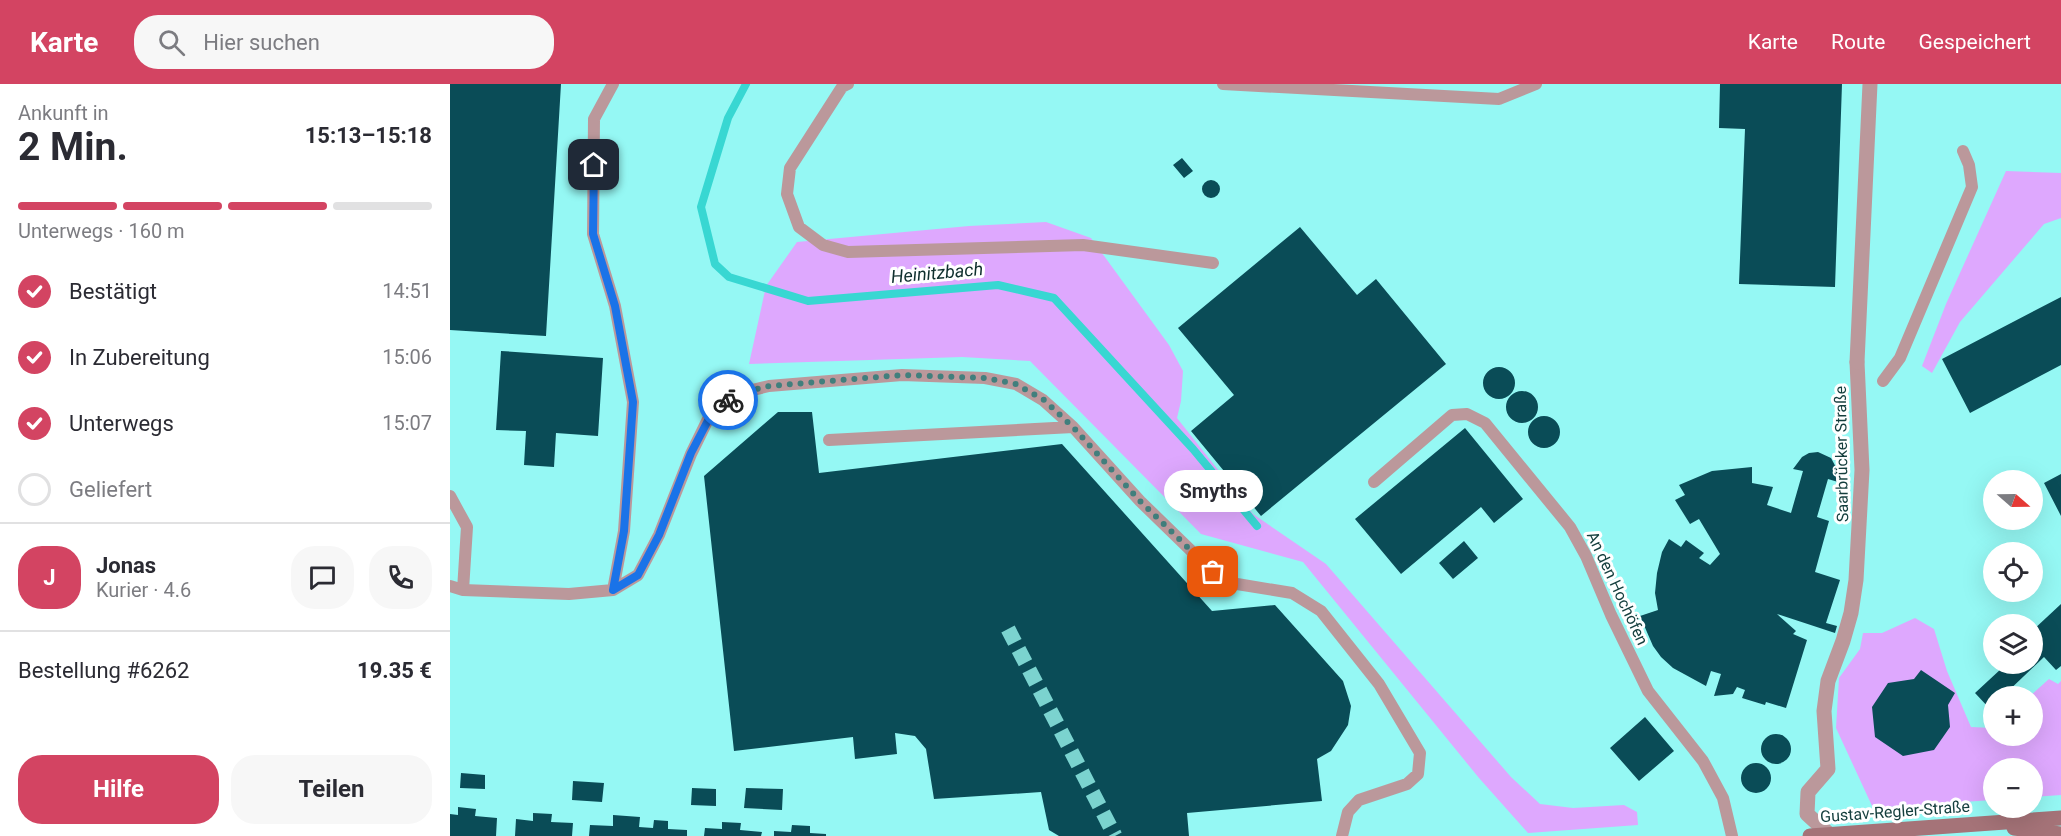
<!DOCTYPE html>
<html lang="de">
<meta charset="utf-8">
<style>
:root{--surface:#fff;--page:#f7f7f7;--text:#2b2b33;--muted:#7c7c81;--line:#e1e1e2;--accent:#d34462}
body{margin:0;font-family:Roboto,sans-serif;background:var(--page);color:var(--text);height:100vh;display:flex;flex-direction:column;font-size:22px;white-space:nowrap}
*{box-sizing:border-box;margin:0}
p{font-size:20px;color:var(--muted)}
.icon{flex:none;width:33px;height:33px;fill:none;stroke:currentColor;stroke-width:2;stroke-linecap:round;stroke-linejoin:round}
.map{position:relative;flex:1;overflow:hidden}
.drawer{display:flex;flex-direction:column;background:var(--surface);width:450px}
.drawer>*{flex:none}
.needle{width:39px;rotate:110deg}
.tools{position:absolute;left:1533px;top:386px;display:grid;gap:12px}
.tools a{display:grid;place-items:center;width:60px;height:60px;border-radius:50%;background:var(--surface);box-shadow:0 6px 24px #0002;font-size:30px}
.pin{position:absolute;display:grid;place-items:center;width:51px;height:51px;color:#fff;margin:-26px;border-radius:12px;box-shadow:0 3px 9px #0006}
.courier{position:absolute;display:grid;place-items:center;width:60px;height:60px;margin:-30px;border:4px solid #1a73e8;border-radius:50%;background:#fff;color:#222;box-shadow:0 2px 8px #0007}
.bubble{position:absolute;height:42px;border-radius:21px;background:var(--surface);box-shadow:0 6px 24px #0002;font-size:20px;font-weight:700;line-height:42px;text-align:center}
.head em{font-style:normal;font-weight:700}
.head div{display:flex;flex-direction:column-reverse}
.head{display:flex;align-items:center;justify-content:space-between;height:102px;padding:0 18px}
h1{font-size:39px;font-weight:700;line-height:45px}
.bar{display:grid;grid-template-columns:repeat(4,1fr);gap:9px 6px;align-content:center;height:72px;padding:0 18px}
.bar i{height:8px;border-radius:4px;background:var(--line)}
.bar .on{background:var(--accent)}
.bar p{grid-column:span 4}
.line{display:flex;align-items:center;gap:15px;padding:0 18px;border-top:2px solid var(--line)}
.line div{flex:1}
.round{display:grid;place-items:center;flex:none;width:63px;height:63px;border-radius:24px;background:var(--page)}
ol{padding:0 18px;list-style:none}
li{display:flex;align-items:center;gap:18px;height:66px}
li p{margin-inline-start:auto}
li .icon{padding:6px;border-radius:50%;background:var(--accent);color:#fff;stroke-width:4}
li:last-child{color:var(--muted)}
li i{width:33px;height:33px;border:3px solid var(--line);border-radius:50%}
.action{display:flex;gap:12px;margin-top:auto;padding:12px 18px}
.action a{flex:1;height:69px;border-radius:24px;background:var(--accent);color:#fff;font-size:24px;font-weight:700;line-height:69px;text-align:center}
.action a+a{background:var(--page);color:var(--text)}
header{display:flex;align-items:center;gap:36px;box-sizing:border-box;height:84px;padding:0 30px;background:var(--accent);color:#fff}
header strong{font-size:28px}
nav{display:flex;gap:33px;margin-inline-start:auto;font-size:21px}
.search{width:420px;height:54px;background:var(--page);display:flex;align-items:center;gap:15px;box-sizing:border-box;padding:0 21px;border-radius:24px;color:var(--muted);font-size:22px}
main{display:flex;flex:1;min-height:0}
.map>svg:first-child{display:block}
.green{fill:#dea8fe}
.lines{fill:none;stroke-linecap:round;stroke-linejoin:round}
.stream{stroke:#38d7d2;stroke-width:8}
.building{fill:#0a4c57}
.pedestrian-tunnel{stroke:#7bd3cf;stroke-width:15;stroke-dasharray:15 8;stroke-linecap:butt}
.service{stroke:#bb989b;stroke-width:12}
.pedestrian{stroke:#bb989b;stroke-width:15}
.minor{stroke:#bb989b;stroke-width:15}
.secondary{stroke:#a57378;stroke-width:15}
.done{stroke:#417f7d;stroke-width:6;stroke-dasharray:0 10.8}
.route{stroke:#1a73e8;stroke-width:8}
.labels{text-anchor:middle;stroke-width:6;stroke-linejoin:round;paint-order:stroke}
.street-label{font-size:16px;fill:#143e3d;stroke:#fff}
.water-label{font-size:18px;font-style:italic;fill:#0f2f2e;stroke:#fff}
</style>
<header>
<strong>Karte</strong>
<div class="search"><svg class="icon" aria-label="search" viewBox="0 0 24 24"><circle cx="10" cy="10" r="6"/><path d="M15 15l6 6"/></svg>Hier suchen</div>
<nav><a>Karte</a><a>Route</a><a>Gespeichert</a></nav>
</header>
<main>
<section class="drawer">
<div class="head"><div><h1>2 Min.</h1><p>Ankunft in</p></div><em>15:13–15:18</em></div>
<div class="bar"><i class="on"></i><i class="on"></i><i class="on"></i><i></i><p>Unterwegs · 160 m</p></div>
<ol>
<li><svg class="icon" aria-label="check" viewBox="0 0 24 24"><path d="M5 12l5 5 9-10"/></svg>Bestätigt<p>14:51</p></li>
<li><svg class="icon" aria-label="check" viewBox="0 0 24 24"><path d="M5 12l5 5 9-10"/></svg>In Zubereitung<p>15:06</p></li>
<li><svg class="icon" aria-label="check" viewBox="0 0 24 24"><path d="M5 12l5 5 9-10"/></svg>Unterwegs<p>15:07</p></li>
<li><i></i>Geliefert</li>
</ol>
<div class="line" style="height:108px"><b class="round" style="background:var(--accent);color:#fff">J</b><div><b>Jonas</b><p>Kurier · 4.6</p></div><a class="round"><svg class="icon" aria-label="chat" viewBox="0 0 24 24"><path d="M4 5h16v11H9l-5 4z"/></svg></a><a class="round"><svg class="icon" aria-label="phone" viewBox="0 0 24 24"><path d="M5 4h4l2 5-3 2q2 4 5 5l2-3 5 2v4C11 20 4 13 5 4z"/></svg></a></div>
<div class="line" style="height:78px"><div>Bestellung #6262</div><b>19.35 €</b></div>
<div class="action"><a>Hilfe</a><a>Teilen</a></div>
</section>
<div class="map">
<svg width="1611" height="752" viewBox="0 0 1611 752">
<rect width="100%" height="100%" fill="#95f8f4"/>
<path class="green" d="M1556,87L1611,89V134L1594,140L1510,238L1482,289L1472,282L1496,220Z
M596,138L641,154L719,261L733,287L731,317L727,334L803,430L876,480L1061,693L1090,720L1123,724L1174,721L1187,728L1188,741L1078,749L1029,694L853,478L751,450L580,277L512,273L299,280L316,202L347,158L519,142Z
M1465,534L1484,545L1497,587L1521,643L1543,644L1544,651H1582V612H1580L1599,595L1608,600L1611,597V711L1583,713L1582,684H1544L1543,716L1423,724L1386,644L1389,594L1410,565L1413,549H1432Z"/>
<g class="lines">
<path class="stream" d="M296,0L278,34L251,123L265,180L279,193L358,217L548,201L604,214L743,365L807,442"/>
</g>
<path class="building" d="M0,0H111L96,252L0,246Z
M1270,0H1392L1385,203L1289,200L1295,45L1269,44Z
M732,74L743,87L734,94L723,81Z
M752 105a9 9 0 1 1 18 0a9 9 0 1 1-18 0Z
M850,143L907,211L926,195L996,280L811,432L741,347L784,311L728,244Z
M1611,213V281L1520,329L1492,275Z
M51,267L153,274L148,352L106,349L104,383L74,381L76,347L46,346Z
M1033 299a16 16 0 1 1 32 0a16 16 0 1 1-32 0Z
M1056 323a16 16 0 1 1 32 0a16 16 0 1 1-32 0Z
M328,328H362L369,389L612,360L762,527L825,521L893,597L901,622L898,641L881,667L867,675L872,717L737,729L739,752H609L599,746L591,708L484,715L476,665L465,652L445,649L447,670L405,675L403,653L284,667L254,392Z
M1078 348a16 16 0 1 1 32 0a16 16 0 1 1-32 0Z
M1015,344L1073,415L1044,439L1031,423L951,490L905,435Z
M1368,368L1381,374L1388,387V398L1378,395L1367,433L1379,437L1365,488L1390,496L1376,539L1387,542L1385,549L1327,530L1346,547L1343,550L1357,556L1336,624L1316,618L1315,621L1292,614L1295,606L1287,603L1283,610L1264,612L1271,590L1261,587L1256,602L1223,584L1211,573L1203,562L1190,532L1208,526L1205,509L1207,489L1212,468L1219,455L1231,463L1236,456L1254,469L1249,474L1260,481L1270,470L1249,435L1240,440L1225,416L1235,411L1229,401L1262,387L1302,383V399L1323,403L1317,421L1341,429L1353,387L1343,385L1352,373L1359,369Z
M1611,390V432L1594,399Z
M1014,457L1028,474L1003,495L989,479Z
M1611,520V582L1606,586L1594,573L1553,612H1544V621L1540,625L1525,609L1552,584L1547,579H1582V547Z
M1471,586L1505,609L1498,621L1500,643L1484,666L1453,672L1425,653L1422,623L1438,599L1464,595Z
M1195,633L1224,667L1189,697L1160,664Z
M1311 665a15 15 0 1 1 30 0a15 15 0 1 1-30 0Z
M1291 694a15 15 0 1 1 30 0a15 15 0 1 1-30 0Z
M11,689L35,691V705L10,704Z
M123,697L154,699L152,718L122,716Z
M242,704L266,705V722L241,721Z
M296,704L333,705L332,726L294,724Z
M8,723L26,725L25,732L47,734L46,752H0V730L8,731Z
M83,729L102,730L101,738L123,739L122,752H65L66,735L83,737Z
M163,731L190,733L189,743L203,744L204,736L218,737V745L237,746V752H139L140,741L163,742Z
M272,738L291,739L290,746L312,748L311,752H254L255,744L272,745Z
M342,741L360,742V749L376,750V752H324V747L341,748Z"/>
<g class="lines">
<path class="pedestrian-tunnel" d="M558,545L665,752"/>
<path class="service" d="M163,0L144,35L143,150L165,222L183,318L174,447L163,506
M398,0L392,3L340,84L337,110L349,143L373,161L398,168L633,161L763,179
M773,0L1049,15L1086,0
M1433,297L1450,274L1522,103L1519,81L1513,67
M379,356L623,343
M924,398L1002,331L1017,330L1035,339L1120,443L1136,472L1161,531L1198,607L1253,677L1273,714L1282,752
M0,412L17,443L13,506
M0,502L13,506L119,510L163,506L188,491L209,451L241,370L263,325L286,310L319,302L452,291L535,294L566,300L593,316L623,343L690,417L763,488L787,500L842,509L871,527L929,600L970,669L968,690L957,700L909,716L898,728L892,752"/>
<path class="pedestrian" d="M1381,752L1357,730L1358,708L1378,685L1374,627L1378,597L1393,557L1401,529L1406,496L1412,386L1407,278"/>
<path class="minor" d="M1407,278L1420,0"/>
<path class="secondary" d="M1564,744L1611,750
M1360,752L1611,734"/>
</g>
<g class="lines">
<path class="done" d="M278,316L286,310L319,302L452,291L535,294L566,300L594,316L623,343L690,417L763,488"/>
<path class="route" d="M144,81L143,150L165,222L183,318L174,447L163,506L188,491L209,451L241,369L264,325L278,316"/>
</g>
<g class="labels">
<g class="street-label">
<text transform="translate(1391 370) rotate(-91)" y="6">Saarbrücker Straße</text>
<text transform="translate(1168 504) rotate(65)" y="6">An den Hochöfen</text>
<text transform="translate(1445 727) rotate(-4)" y="6">Gustav-Regler-Straße</text>
</g>
<g class="water-label">
<text transform="translate(487 189) rotate(-5)" y="6">Heinitzbach</text>
</g>
</g>
</svg>
<div class="tools">
<a><svg class="needle" viewBox="-14 -14 28 28"><path d="M0-13l5 13h-10z" fill="#e53935"/><path d="M0 13l5-13h-10z" fill="#7c7c81"/></svg></a>
<a><svg class="icon" aria-label="locate" viewBox="0 0 24 24"><circle cx="12" cy="12" r="6"/><path d="M12 2v4M12 18v4M2 12h4M18 12h4"/></svg></a>
<a><svg class="icon" aria-label="layers" viewBox="0 0 24 24"><path d="M12 4l9 5-9 5-9-5zM3 14l9 5 9-5"/></svg></a>
<a>+</a>
<a>−</a>
</div>
<div class="pin" style="left:763px;top:488px;background:#ea580c"><svg class="icon" aria-label="bag" viewBox="0 0 24 24"><path d="M5 8h14l-1 12H6zM9 8a3 3 0 0 1 6 0"/></svg></div>
<div class="pin" style="left:144px;top:81px;background:#1f2937"><svg class="icon" aria-label="home" viewBox="0 0 24 24"><path d="M3 11l9-7 9 7M6 9v11h12V9"/></svg></div>
<div class="courier" style="left:278px;top:316px"><svg class="icon" aria-label="bike" viewBox="0 0 24 24"><circle cx="6" cy="16" r="4"/><circle cx="18" cy="16" r="4"/><path d="M6 16l4-8h5l3 8M10 8l3 8H6M13 5h3"/></svg></div>
<div class="bubble" style="left:714px;top:386px;width:99px">Smyths</div>
</div>
</main>
